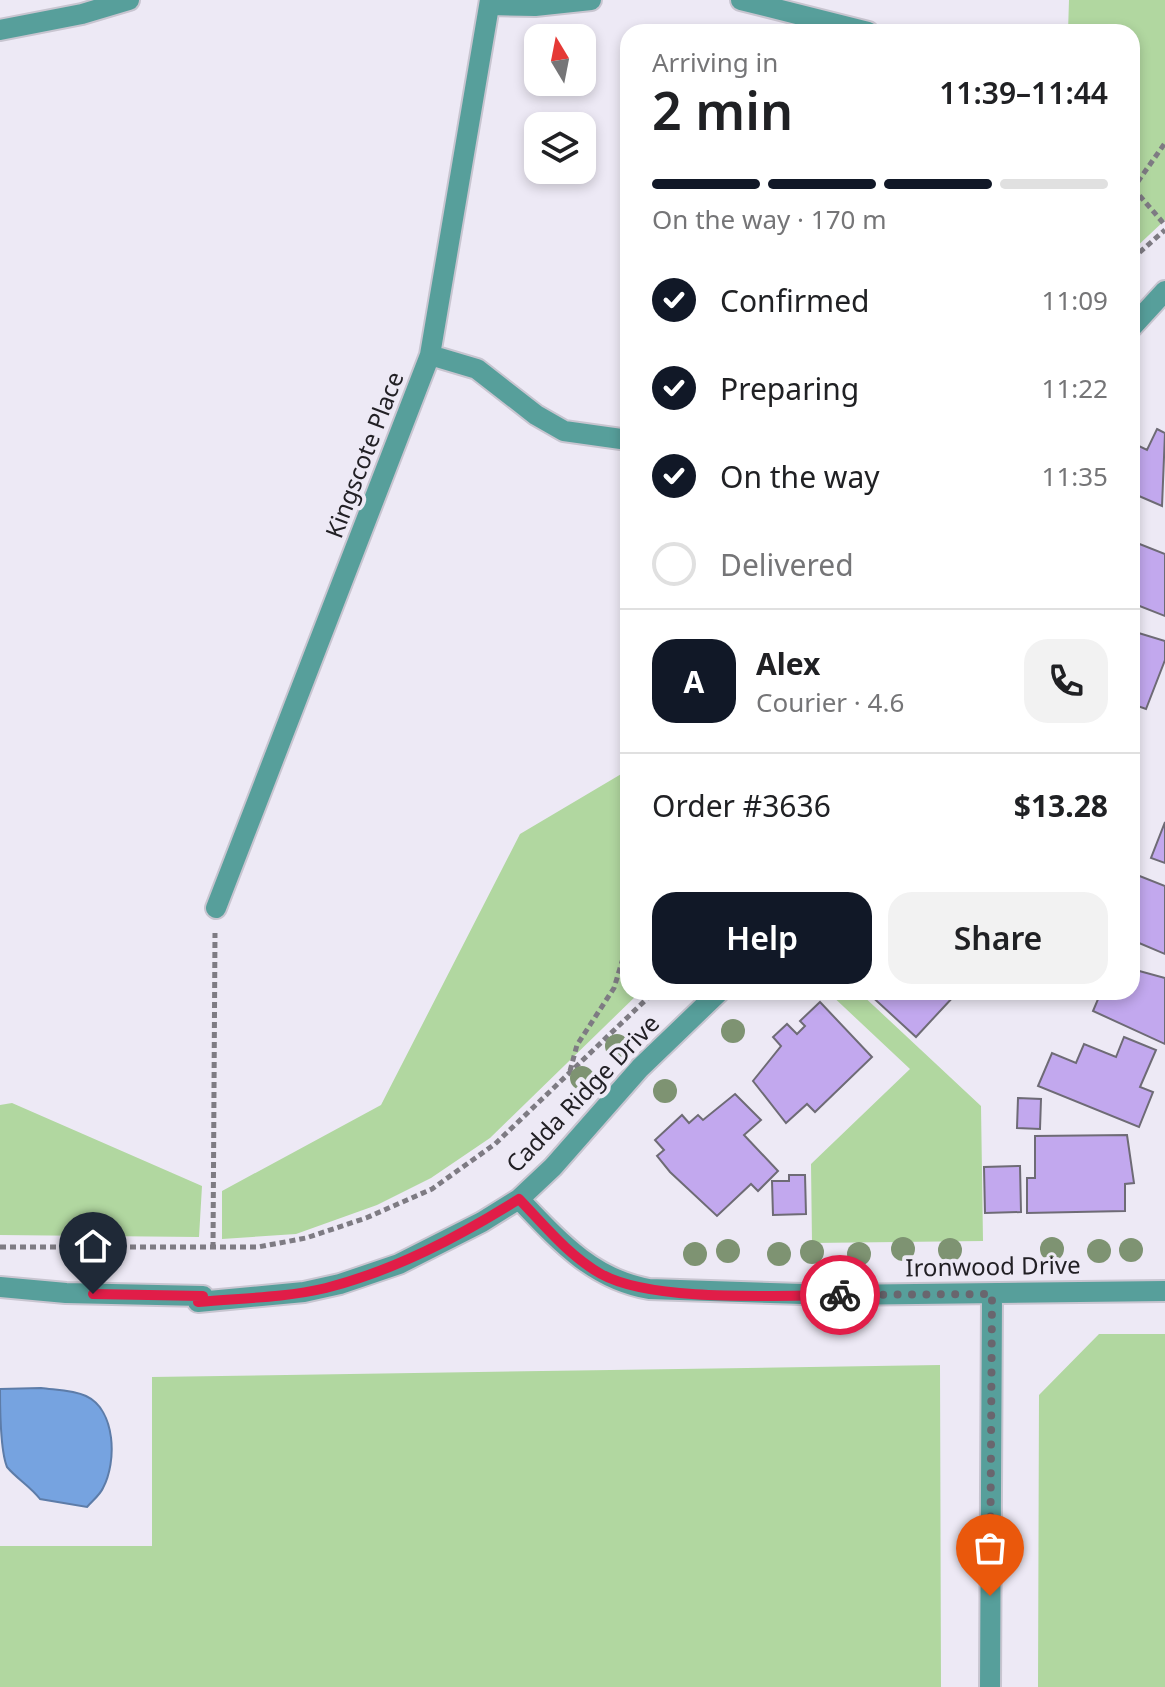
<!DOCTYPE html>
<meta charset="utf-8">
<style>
:root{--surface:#fff;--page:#f2f2f2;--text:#202124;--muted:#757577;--line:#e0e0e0;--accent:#111827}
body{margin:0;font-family:"Noto Sans",sans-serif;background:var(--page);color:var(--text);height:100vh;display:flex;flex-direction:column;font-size:30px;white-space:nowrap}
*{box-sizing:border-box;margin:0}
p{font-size:26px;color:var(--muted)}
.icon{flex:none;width:44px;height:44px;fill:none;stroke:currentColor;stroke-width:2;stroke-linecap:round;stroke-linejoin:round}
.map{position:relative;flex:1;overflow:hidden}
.details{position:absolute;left:620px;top:24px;width:520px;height:976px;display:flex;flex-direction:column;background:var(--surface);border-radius:24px;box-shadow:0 4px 12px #0003}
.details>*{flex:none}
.needle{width:52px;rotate:350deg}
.controls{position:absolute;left:524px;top:24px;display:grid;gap:16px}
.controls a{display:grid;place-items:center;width:72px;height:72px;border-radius:16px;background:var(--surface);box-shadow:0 4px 12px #0003;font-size:40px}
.pin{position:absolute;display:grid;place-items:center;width:68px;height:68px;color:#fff;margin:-82px -34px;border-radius:50% 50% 50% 0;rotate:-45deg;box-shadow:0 0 8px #0007}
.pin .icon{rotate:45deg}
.courier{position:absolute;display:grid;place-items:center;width:80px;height:80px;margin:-40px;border:6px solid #e11d48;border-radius:50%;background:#fff;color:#222;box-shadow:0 2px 10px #0007}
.headline em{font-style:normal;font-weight:600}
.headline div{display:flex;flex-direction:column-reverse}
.headline{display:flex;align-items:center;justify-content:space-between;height:136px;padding:0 32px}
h1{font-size:52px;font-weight:600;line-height:60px}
.bar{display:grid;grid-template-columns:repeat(4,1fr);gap:12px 8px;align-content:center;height:96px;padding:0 32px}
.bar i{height:10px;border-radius:6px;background:var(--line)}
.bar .active{background:var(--accent)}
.bar p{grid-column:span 4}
.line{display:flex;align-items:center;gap:20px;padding:0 32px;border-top:2px solid var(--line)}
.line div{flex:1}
.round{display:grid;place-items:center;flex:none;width:84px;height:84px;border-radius:24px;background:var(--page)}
ol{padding:0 32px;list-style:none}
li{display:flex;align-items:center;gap:24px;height:88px}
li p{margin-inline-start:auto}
li .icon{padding:8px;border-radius:50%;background:var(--accent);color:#fff;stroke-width:4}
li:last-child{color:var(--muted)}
li i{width:44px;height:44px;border:4px solid var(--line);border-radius:50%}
.cta{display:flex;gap:16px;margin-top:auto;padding:16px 32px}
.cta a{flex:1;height:92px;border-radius:24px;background:var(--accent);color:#fff;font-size:32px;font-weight:600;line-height:92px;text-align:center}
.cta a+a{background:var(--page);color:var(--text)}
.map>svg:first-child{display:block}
.green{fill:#b1d7a0}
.water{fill:#76a3e0;stroke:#5d7ca8;stroke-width:2}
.building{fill:#c2a8ee;stroke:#6e6b75;stroke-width:2}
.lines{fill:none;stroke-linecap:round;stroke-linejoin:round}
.minor-casing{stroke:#c8c5d0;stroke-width:24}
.path{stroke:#7e7b83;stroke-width:5;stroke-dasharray:6 4;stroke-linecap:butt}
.minor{stroke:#579f9b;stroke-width:20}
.tree{fill:#7e9372}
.done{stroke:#69666e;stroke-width:8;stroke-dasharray:0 14.4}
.route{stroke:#e11d48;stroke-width:10}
.labels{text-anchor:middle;stroke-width:8;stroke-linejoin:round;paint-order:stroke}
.street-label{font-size:24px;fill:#222025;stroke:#ede9f5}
</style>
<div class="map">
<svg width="1165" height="1687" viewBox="0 0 1165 1687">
<rect width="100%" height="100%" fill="#ede9f5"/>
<path class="green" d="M1069,0H1165V220L1132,251V32H1068Z
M628,770V992H640L490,1138L431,1178L377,1205L296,1234L222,1239V1191L381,1105L520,834Z
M828,992H859L981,1106L983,1241L812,1243L811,1164L910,1069Z
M12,1103L202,1186L199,1237L0,1235V1105Z
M1099,1334H1165V1687H1038L1039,1395Z
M940,1365L941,1687H0V1546H152V1377Z"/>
<path class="water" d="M41,1388C55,1390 73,1390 86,1396C116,1410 117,1462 103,1488C100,1495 92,1501 87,1507L40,1499C30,1486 17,1479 7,1467C0,1450 0,1411 0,1389Z"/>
<path class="building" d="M1157,429L1165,433L1162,506L1132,493V451L1135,444L1147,450Z
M1132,541L1165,554V616L1132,603Z
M1132,631L1165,641V660L1146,709L1132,704Z
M1165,822V863L1151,858Z
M1132,873L1165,886V954L1132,940Z
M1132,969L1165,978V1044L1093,1011L1101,992H1132Z
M867,992H949L954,996L916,1037Z
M820,1002L872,1057L815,1112L807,1104L786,1123L753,1081L781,1046L773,1037L787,1024L797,1034L805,1026L800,1021Z
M1124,1037L1156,1050L1140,1087L1153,1092L1139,1127L1038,1086L1052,1053L1076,1063L1084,1044L1116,1057Z
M735,1094L761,1120L744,1135L778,1171L758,1191L751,1184L717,1216L670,1172L657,1156L664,1150L655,1140L682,1115L689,1123L698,1115L703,1120Z
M1018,1098L1041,1099L1040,1129L1017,1128Z
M1127,1135L1134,1183L1125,1184V1211L1027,1213V1178H1035V1136Z
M1020,1166L1021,1212L985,1213L984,1167Z
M789,1175H805L806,1214L773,1215L772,1181H789Z"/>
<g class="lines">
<defs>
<path id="minor" d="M741,0L868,32
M490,5L535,6L591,0
M0,30L82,14L129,0
M1132,327L1165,291
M430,355L477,369L536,415L564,431L628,440
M216,908L430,355L490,0
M519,1199C558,1240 592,1279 649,1289L835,1295L1165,1291
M0,1287L66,1293L203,1296L198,1302L304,1292L340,1284L399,1264L482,1222L519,1199L553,1167L640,1068L719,992
M990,1687L992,1294"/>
</defs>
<use href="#minor" class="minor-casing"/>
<path class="path" d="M1133,188L1165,225
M1132,190L1165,143
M1132,259L1165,230
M570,1071L577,1045L614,988L628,942
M0,1247H258L306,1238L366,1218L432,1189L495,1144L654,992
M213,1248L215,933"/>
<use href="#minor" class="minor"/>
</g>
<g class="tree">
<circle cx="733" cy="1031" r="12"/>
<circle cx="617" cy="1046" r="12"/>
<circle cx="582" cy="1078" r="12"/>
<circle cx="665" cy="1091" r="12"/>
<circle cx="903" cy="1249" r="12"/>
<circle cx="1052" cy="1249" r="12"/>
<circle cx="950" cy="1250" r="12"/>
<circle cx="1131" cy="1250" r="12"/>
<circle cx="728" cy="1251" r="12"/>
<circle cx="1099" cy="1251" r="12"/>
<circle cx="812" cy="1252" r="12"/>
<circle cx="695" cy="1254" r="12"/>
<circle cx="779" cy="1254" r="12"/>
<circle cx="859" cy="1254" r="12"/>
</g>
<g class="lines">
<path class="done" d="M840,1295L992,1294L990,1596"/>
<path class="route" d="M93,1294L203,1296L198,1302C240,1298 284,1298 326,1288C396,1270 458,1237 519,1199C544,1225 569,1256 601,1274C653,1303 779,1295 840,1295"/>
</g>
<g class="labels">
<g class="street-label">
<text transform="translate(365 455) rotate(-69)" y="8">Kingscote Place</text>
<text transform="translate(583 1094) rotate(-46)" y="8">Cadda Ridge Drive</text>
<text transform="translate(993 1267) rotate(-1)" y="8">Ironwood Drive</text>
</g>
</g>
</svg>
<div class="controls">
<a><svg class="needle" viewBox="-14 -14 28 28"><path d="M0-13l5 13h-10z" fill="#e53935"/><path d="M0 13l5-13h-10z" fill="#757577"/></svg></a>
<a><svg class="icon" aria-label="layers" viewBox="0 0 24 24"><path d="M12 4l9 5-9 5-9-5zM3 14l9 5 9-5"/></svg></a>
</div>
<div class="pin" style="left:990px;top:1596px;background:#ea580c"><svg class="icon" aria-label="bag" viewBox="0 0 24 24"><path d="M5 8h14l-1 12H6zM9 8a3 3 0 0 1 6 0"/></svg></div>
<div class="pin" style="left:93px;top:1294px;background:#1f2937"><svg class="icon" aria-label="home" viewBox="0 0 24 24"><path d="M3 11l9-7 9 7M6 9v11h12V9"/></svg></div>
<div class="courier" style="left:840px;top:1295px"><svg class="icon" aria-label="bike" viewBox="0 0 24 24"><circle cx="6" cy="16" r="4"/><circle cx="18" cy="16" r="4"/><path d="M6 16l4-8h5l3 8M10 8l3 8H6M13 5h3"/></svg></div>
<section class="details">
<div class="headline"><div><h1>2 min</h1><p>Arriving in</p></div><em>11:39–11:44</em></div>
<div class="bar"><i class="active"></i><i class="active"></i><i class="active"></i><i></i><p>On the way · 170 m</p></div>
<ol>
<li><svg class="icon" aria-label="check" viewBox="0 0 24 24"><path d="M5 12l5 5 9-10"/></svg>Confirmed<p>11:09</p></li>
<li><svg class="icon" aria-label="check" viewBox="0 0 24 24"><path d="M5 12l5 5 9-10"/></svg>Preparing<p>11:22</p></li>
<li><svg class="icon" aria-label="check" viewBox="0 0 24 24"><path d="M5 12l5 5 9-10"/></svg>On the way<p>11:35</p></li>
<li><i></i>Delivered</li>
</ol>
<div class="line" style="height:144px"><b class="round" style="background:var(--accent);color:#fff">A</b><div><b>Alex</b><p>Courier · 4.6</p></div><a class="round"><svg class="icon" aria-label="phone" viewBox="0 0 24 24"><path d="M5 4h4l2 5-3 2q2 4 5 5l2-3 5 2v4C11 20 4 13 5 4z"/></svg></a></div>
<div class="line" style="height:104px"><div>Order #3636</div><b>$13.28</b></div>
<div class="cta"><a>Help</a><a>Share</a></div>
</section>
</div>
